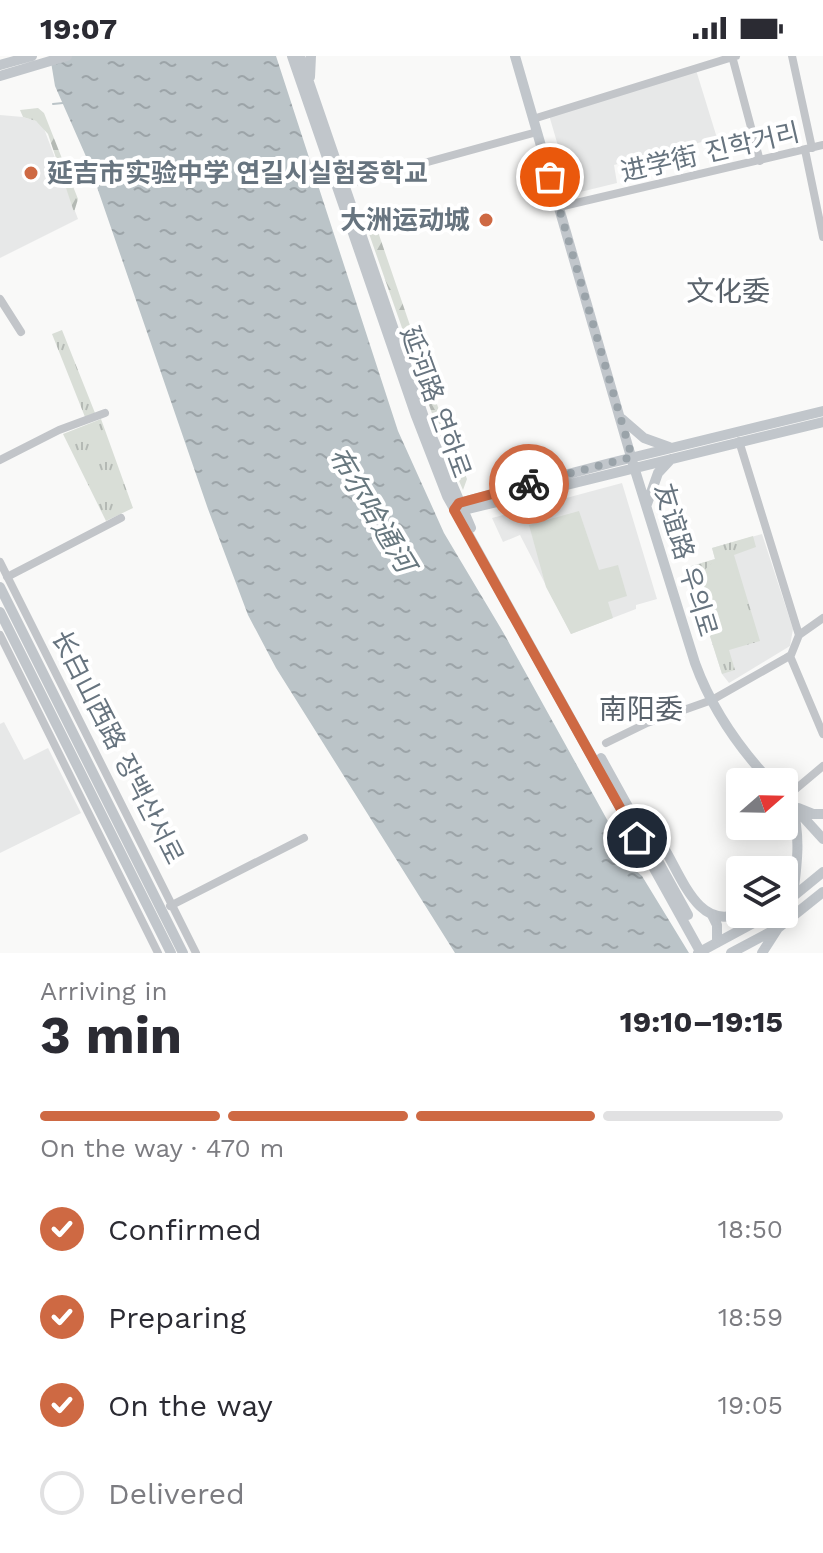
<!DOCTYPE html>
<meta charset="utf-8">
<style>
:root{--surface:#fff;--page:#f7f7f7;--text:#2b2b33;--muted:#7c7c81;--line:#e1e1e2;--accent:#ce6943}
body{margin:0;font-family:"Work Sans","Noto Sans SC","Noto Sans KR",sans-serif;background:var(--page);color:var(--text);height:100vh;display:flex;flex-direction:column;font-size:30px;white-space:nowrap}
*{box-sizing:border-box;margin:0}
p{font-size:26px;color:var(--muted)}
.icon{flex:none;width:44px;height:44px;fill:none;stroke:currentColor;stroke-width:2;stroke-linecap:round;stroke-linejoin:round}
.map{position:relative;height:897px;overflow:hidden}
.side{display:flex;flex-direction:column;background:var(--surface);flex:1}
.side>*{flex:none}
.needle{width:52px;rotate:70deg}
.fabs{position:absolute;left:726px;top:712px;display:grid;gap:16px}
.fabs a{display:grid;place-items:center;width:72px;height:72px;border-radius:8px;background:var(--surface);box-shadow:0 4px 20px #0003;font-size:40px}
.pin{position:absolute;display:grid;place-items:center;width:68px;height:68px;color:#fff;margin:-34px;border:4px solid #fff;border-radius:50%;box-shadow:0 2px 8px #0007}
.courier{position:absolute;display:grid;place-items:center;width:80px;height:80px;margin:-40px;border:6px solid #ce6943;border-radius:50%;background:#fff;color:#222;box-shadow:0 2px 10px #0007}
.headline em{font-style:normal;font-weight:700}
.headline div{display:flex;flex-direction:column-reverse}
.headline{display:flex;align-items:center;justify-content:space-between;height:136px;padding:0 40px}
h1{font-size:52px;font-weight:700;line-height:60px}
.bar{display:grid;grid-template-columns:repeat(4,1fr);gap:12px 8px;align-content:center;height:96px;padding:0 40px}
.bar i{height:10px;border-radius:6px;background:var(--line)}
.bar .current{background:var(--accent)}
.bar p{grid-column:span 4}
ol{padding:0 40px;list-style:none}
li{display:flex;align-items:center;gap:24px;height:88px}
li p{margin-inline-start:auto}
li .icon{padding:8px;border-radius:50%;background:var(--accent);color:#fff;stroke-width:4}
li:last-child{color:var(--muted)}
li i{width:44px;height:44px;border:4px solid var(--line);border-radius:50%}
.status{display:flex;justify-content:space-between;align-items:center;height:56px;padding:0 40px;background:var(--surface);direction:ltr}
.status svg{height:22px;fill:currentColor}
.map>svg:first-child{display:block}
.built{fill:#e7e8e8}
.grass{fill:url(#grass-tufts)}
.forest{fill:url(#forest-firs)}
.pitch{fill:#d9ded7}
.water{fill:url(#water-ripples)}
.lines{fill:none;stroke-linecap:round;stroke-linejoin:round}
.stream{stroke:#bbc4c8;stroke-width:2}
.minor{stroke:#c2c5c9;stroke-width:8}
.major{stroke:#c1c6cb;stroke-width:10}
.done{stroke:#9aa3a9;stroke-width:8;stroke-dasharray:0 14.4}
.route{stroke:#ce6943;stroke-width:10}
.poi-dot{fill:#ce6943;stroke:#fff;stroke-width:3}
.labels{text-anchor:middle;stroke-width:8;stroke-linejoin:round;paint-order:stroke}
.street-label{font-size:26px;fill:#67747f;stroke:#fff}
.poi-label{font-size:26px;font-weight:bold;fill:#67747f;stroke:#fff;text-anchor:start}
.neighbourhood-label{font-size:28px;fill:#59626b;stroke:#fff}
.water-label{font-size:28px;font-style:italic;fill:#68787f;stroke:#fff}
</style>
<div class="status"><b>19:07</b><svg viewBox="0 0 49 12"><path d="M0 12V9h3v3zM5 12V6h3v6zM10 12V3h3v9zM15 12V0h3v12zM26 1h20v11H26zM47 4h2v5h-2z"/></svg></div>
<div class="map">
<svg width="823" height="897" viewBox="0 0 823 897">
<defs>
<pattern id="grass-tufts" width="24" height="20" patternUnits="userSpaceOnUse" patternTransform="scale(2)"><rect width="24" height="20" fill="#d9ded7"/><path d="M3 7l-1-3M5 7V3M7 7l1-3M15 17l-1-3M17 17v-4M19 17l1-3" fill="none" stroke="#b4b9b4"/></pattern>
<pattern id="forest-firs" width="22" height="20" patternUnits="userSpaceOnUse" patternTransform="scale(2)"><rect width="22" height="20" fill="#d9ded7"/><path d="M5 1l3.5 6h-7zM16 11l3.5 6h-7z" fill="#b4b9b4"/></pattern>
<pattern id="water-ripples" width="26" height="14" patternUnits="userSpaceOnUse" patternTransform="scale(2)"><rect width="26" height="14" fill="#bbc4c8"/><path d="M2 4q2-2 4 0t4 0M15 11q2-2 4 0t4 0" fill="none" stroke="#9ca4a8"/></pattern>
</defs>
<rect width="100%" height="100%" fill="#f9f9f8"/>
<path class="built" d="M696,14L717,82L614,109L617,127L572,138L549,59Z
M0,59L23,61L36,65L43,70L78,163L0,202Z
M622,427L657,543L636,549V553L571,578L520,479L503,486L492,462Z
M762,478L793,573L790,590L729,627L722,618L688,511L715,503L712,492Z
M4,666L24,704L48,692L81,757L0,797V668Z"/>
<path class="grass" d="M62,274L95,357L85,361L52,278Z
M101,363L133,452L106,465L63,378Z
M753,480L756,491L734,499L760,585L729,594L735,614L722,618L688,511L715,503L712,492Z"/>
<path class="forest" d="M38,52L44,57L78,143L74,156L48,78L36,65L23,61L20,54Z
M376,170L439,354L467,423L463,434L442,386L367,172Z"/>
<path class="pitch" d="M579,455L599,514L618,509L627,540L608,546L613,562L571,578L546,531L529,469Z
M733,504L757,582L751,584L749,581L735,591L717,585L697,521L713,506Z"/>
<path class="water" d="M50,0H276L398,375L444,477L503,576L635,814L642,820L689,897H455L276,612L248,559L208,453L88,105L55,30Z"/>
<g class="lines">
<path class="stream" d="M53,48L63,47"/>
<path class="minor" d="M732,0L760,105
M792,0L812,92
M533,63L736,0
M805,94L823,181
M344,129L537,76
M559,151L823,89
M0,243L21,276
M739,385L799,579
M0,404L59,374L105,357
M0,506L196,897
M7,521L121,462
M0,579L158,897
M790,600L823,678
M606,687L647,667L712,644L786,602L791,599L799,579L823,562
M785,742L823,710
M170,850L304,782"/>
<path class="major" d="M292,0L416,360L447,440L701,897
M300,0L426,367L471,472
M515,0L634,411L695,607C711,651 739,692 771,726
M0,9L32,0
M0,20L67,0
M310,21L311,0
M622,363L644,382L669,391
M647,448L658,417L671,403
M455,452L459,447L610,407L823,355
M460,455L823,366
M0,531L183,897
M0,556L171,897
M601,702L688,859
M784,740L823,783
M792,749C801,781 797,808 793,840
M798,752L813,758H823
M639,781L648,777L656,780C678,807 694,878 740,857
M784,848L823,816
M712,859L717,869V887
M698,897L770,858
M731,897L778,872L823,836
M762,897L778,872"/>
</g>
<g class="lines">
<path class="done" d="M529,428L632,401L550,121"/>
<path class="route" d="M529,428L459,447L454,454L637,782"/>
</g>
<g class="poi-dot">
<circle cx="31" cy="117" r="8"/>
<circle cx="486" cy="164" r="8"/>
</g>
<g class="labels">
<g class="street-label">
<text transform="translate(710 96) rotate(-13)" y="9">进学街 진학거리</text>
<text transform="translate(436 346) rotate(70)" y="9">延河路 연하로</text>
<text transform="translate(686 504) rotate(73)" y="9">友谊路 우의로</text>
<text transform="translate(118 691) rotate(63)" y="9">长白山西路 장백산서로</text>
</g>
<g class="poi-label">
<text x="47" y="126">延吉市实验中学 연길시실험중학교</text>
<text x="470" y="173" text-anchor="end">大洲运动城</text>
</g>
<g class="neighbourhood-label">
<text x="728" y="245">文化委</text>
<text x="641" y="663">南阳委</text>
</g>
<g class="water-label">
<text transform="translate(372 453) rotate(59)" y="10">布尔哈通河</text>
</g>
</g>
</svg>
<div class="fabs">
<a><svg class="needle" viewBox="-14 -14 28 28"><path d="M0-13l5 13h-10z" fill="#e53935"/><path d="M0 13l5-13h-10z" fill="#7c7c81"/></svg></a>
<a><svg class="icon" aria-label="layers" viewBox="0 0 24 24"><path d="M12 4l9 5-9 5-9-5zM3 14l9 5 9-5"/></svg></a>
</div>
<div class="pin" style="left:550px;top:121px;background:#ea580c"><svg class="icon" aria-label="bag" viewBox="0 0 24 24"><path d="M5 8h14l-1 12H6zM9 8a3 3 0 0 1 6 0"/></svg></div>
<div class="pin" style="left:637px;top:782px;background:#1f2937"><svg class="icon" aria-label="home" viewBox="0 0 24 24"><path d="M3 11l9-7 9 7M6 9v11h12V9"/></svg></div>
<div class="courier" style="left:529px;top:428px"><svg class="icon" aria-label="bike" viewBox="0 0 24 24"><circle cx="6" cy="16" r="4"/><circle cx="18" cy="16" r="4"/><path d="M6 16l4-8h5l3 8M10 8l3 8H6M13 5h3"/></svg></div>
</div>
<section class="side">
<div class="headline"><div><h1>3 min</h1><p>Arriving in</p></div><em>19:10–19:15</em></div>
<div class="bar"><i class="current"></i><i class="current"></i><i class="current"></i><i></i><p>On the way · 470 m</p></div>
<ol>
<li><svg class="icon" aria-label="check" viewBox="0 0 24 24"><path d="M5 12l5 5 9-10"/></svg>Confirmed<p>18:50</p></li>
<li><svg class="icon" aria-label="check" viewBox="0 0 24 24"><path d="M5 12l5 5 9-10"/></svg>Preparing<p>18:59</p></li>
<li><svg class="icon" aria-label="check" viewBox="0 0 24 24"><path d="M5 12l5 5 9-10"/></svg>On the way<p>19:05</p></li>
<li><i></i>Delivered</li>
</ol>
</section>
